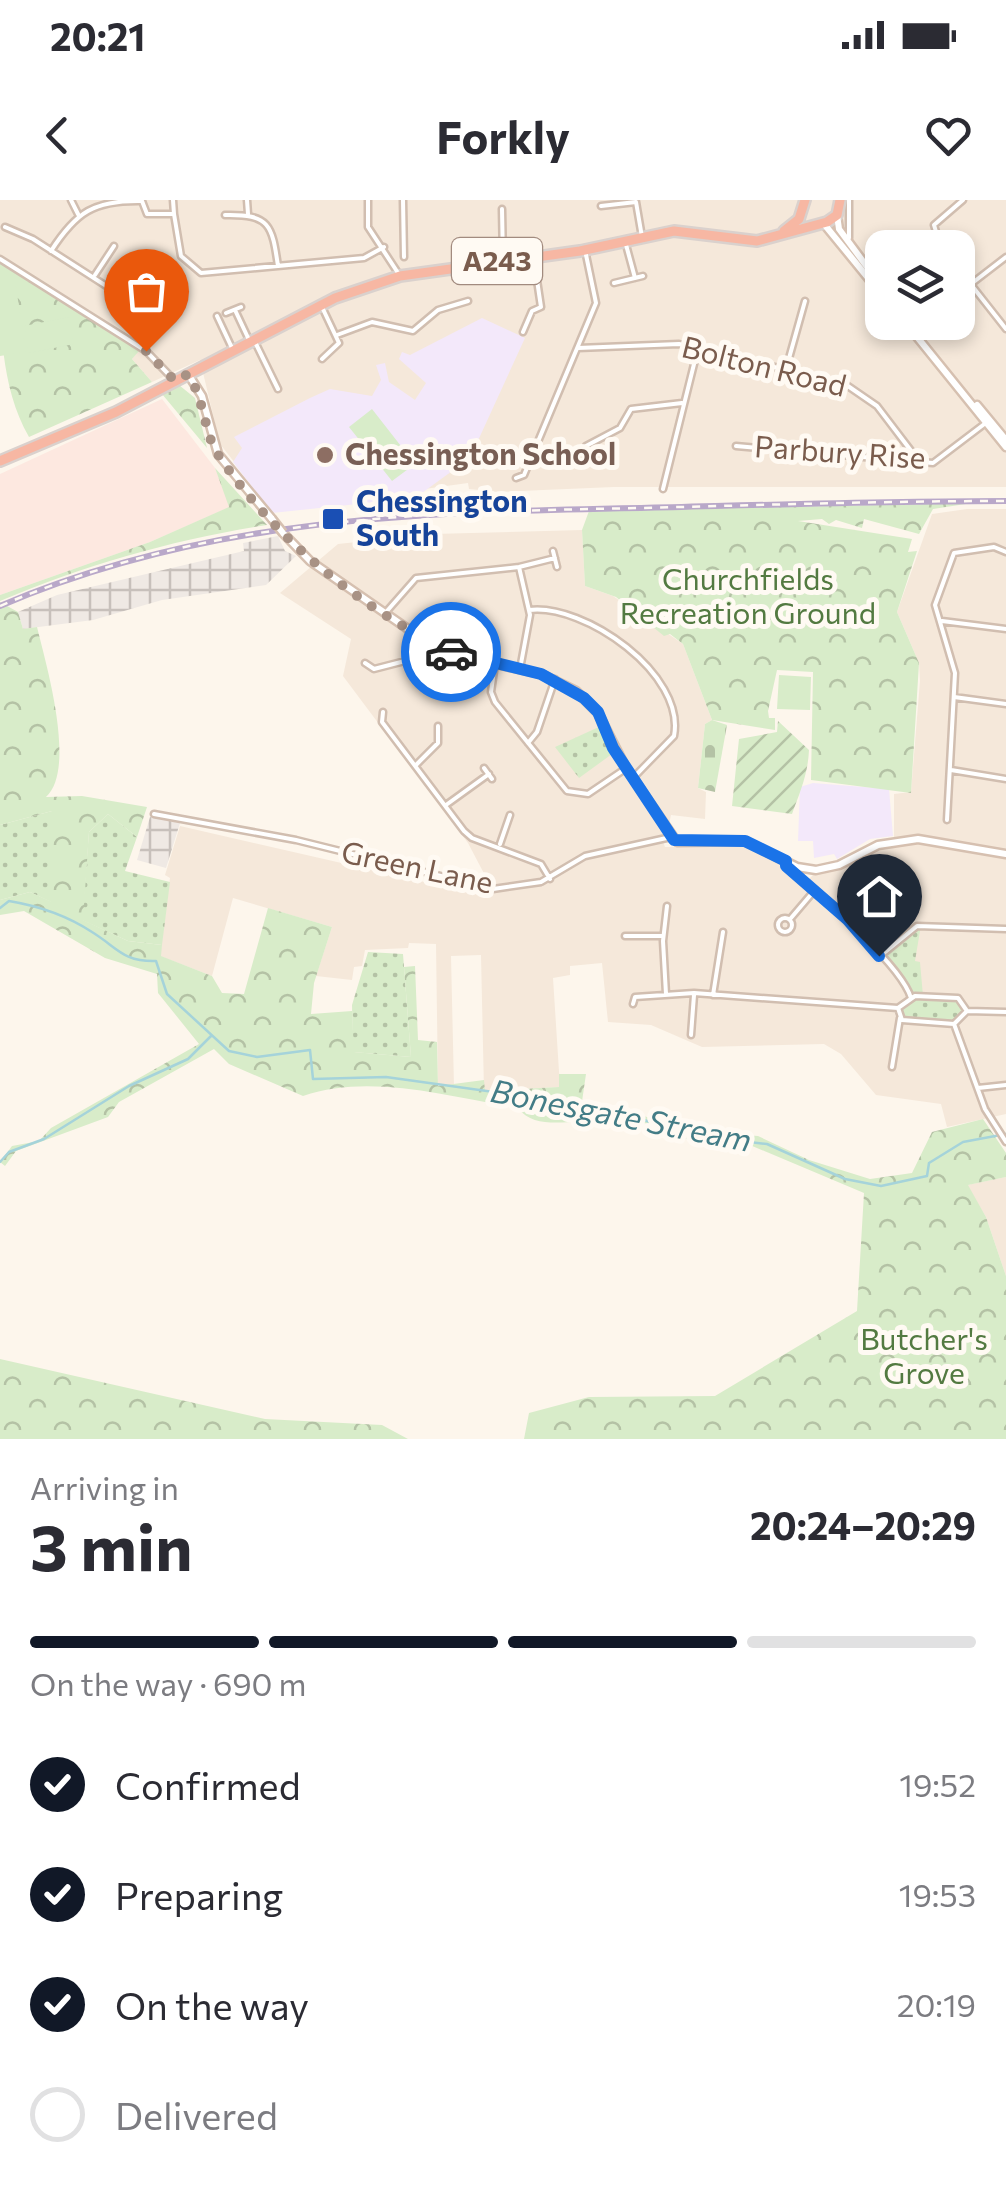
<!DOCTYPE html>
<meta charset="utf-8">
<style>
:root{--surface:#fff;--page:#f2f2f3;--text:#2b2b33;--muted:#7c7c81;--line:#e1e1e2;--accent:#111827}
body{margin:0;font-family:Commissioner,sans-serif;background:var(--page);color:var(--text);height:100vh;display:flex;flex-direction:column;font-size:38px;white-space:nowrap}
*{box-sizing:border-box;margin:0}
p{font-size:32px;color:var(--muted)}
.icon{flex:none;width:55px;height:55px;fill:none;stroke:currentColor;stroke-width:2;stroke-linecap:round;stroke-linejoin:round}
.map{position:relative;height:1239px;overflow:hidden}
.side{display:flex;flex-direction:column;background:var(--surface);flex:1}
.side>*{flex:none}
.controls{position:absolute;left:865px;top:30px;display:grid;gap:20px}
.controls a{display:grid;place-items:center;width:110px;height:110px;border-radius:20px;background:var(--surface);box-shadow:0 5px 15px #0003;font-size:50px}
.pin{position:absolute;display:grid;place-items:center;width:85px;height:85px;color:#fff;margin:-102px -42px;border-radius:50% 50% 50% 0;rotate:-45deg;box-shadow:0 0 10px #0007}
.pin .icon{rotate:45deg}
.courier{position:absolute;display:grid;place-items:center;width:100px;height:100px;margin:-50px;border:8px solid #1a73e8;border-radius:50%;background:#fff;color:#222;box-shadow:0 2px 12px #0007}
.headline em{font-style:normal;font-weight:700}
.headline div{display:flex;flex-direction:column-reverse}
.headline{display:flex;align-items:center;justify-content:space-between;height:170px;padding:0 30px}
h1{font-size:65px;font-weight:700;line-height:75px}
.bar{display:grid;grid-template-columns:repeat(4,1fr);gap:15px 10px;align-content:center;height:120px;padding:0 30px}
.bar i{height:12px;border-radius:8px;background:var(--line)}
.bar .on{background:var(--accent)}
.bar p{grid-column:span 4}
ol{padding:0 30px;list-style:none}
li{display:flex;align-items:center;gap:30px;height:110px}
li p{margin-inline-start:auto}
li .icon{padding:10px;border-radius:50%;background:var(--accent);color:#fff;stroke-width:4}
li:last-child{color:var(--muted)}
li i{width:55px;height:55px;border:5px solid var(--line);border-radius:50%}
.status{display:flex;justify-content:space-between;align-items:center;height:70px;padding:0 50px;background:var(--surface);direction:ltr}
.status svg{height:28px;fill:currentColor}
header{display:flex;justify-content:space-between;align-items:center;height:130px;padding:0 30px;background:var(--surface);font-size:45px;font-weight:700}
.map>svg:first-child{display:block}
.residential{fill:#f5e8da;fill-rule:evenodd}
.commercial{fill:#fde8e0}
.industrial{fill:url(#industrial-grid)}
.education{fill:#f3e8fa}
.grass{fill:url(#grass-dots)}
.forest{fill:url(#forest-crowns)}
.cemetery{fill:url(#cemetery-stones)}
.garden{fill:url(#garden-furrows)}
.pitch{fill:#d8ecc9}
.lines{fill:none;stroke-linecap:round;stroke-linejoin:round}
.stream{stroke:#a5d3da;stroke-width:2.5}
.street-casing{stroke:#d1beb0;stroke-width:9}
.secondary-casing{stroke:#d6c0b0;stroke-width:11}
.highway-casing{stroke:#dad1cd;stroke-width:14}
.street{stroke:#fff;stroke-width:4}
.secondary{stroke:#fff;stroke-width:6}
.highway{stroke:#f7b7a3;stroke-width:9}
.rail-casing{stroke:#b9a8c9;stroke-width:6}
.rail{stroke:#fffaf3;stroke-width:2.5;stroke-dasharray:8;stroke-linecap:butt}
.secondary-bridge-casing{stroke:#d6c0b0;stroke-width:11;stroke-linecap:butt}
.secondary-bridge{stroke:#fff;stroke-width:6}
.done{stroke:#a89285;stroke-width:10;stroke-dasharray:0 18}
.route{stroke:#1a73e8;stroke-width:12}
.education-dot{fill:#8d6e63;stroke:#fffaf3;stroke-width:4}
.transit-dot{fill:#1a4fb4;stroke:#fffaf3;stroke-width:4}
.labels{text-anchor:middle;stroke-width:10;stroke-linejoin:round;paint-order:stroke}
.shield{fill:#fffaf3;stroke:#a28b7f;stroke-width:2.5}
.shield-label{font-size:28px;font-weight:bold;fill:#7a5c4d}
.street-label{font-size:30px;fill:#7a5c4d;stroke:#fffaf3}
.education-label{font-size:30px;font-weight:bold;fill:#785e54;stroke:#fffaf3;text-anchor:start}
.transit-label{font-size:30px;font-weight:bold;fill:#164399;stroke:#fffaf3;text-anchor:start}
.park-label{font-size:30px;fill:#537a41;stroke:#fffaf3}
.water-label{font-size:32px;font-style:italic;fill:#437c86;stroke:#fffaf3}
</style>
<div class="status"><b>20:21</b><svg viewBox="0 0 49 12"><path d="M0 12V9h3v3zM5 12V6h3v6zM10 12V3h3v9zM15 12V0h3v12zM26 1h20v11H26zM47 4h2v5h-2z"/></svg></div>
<header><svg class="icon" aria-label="back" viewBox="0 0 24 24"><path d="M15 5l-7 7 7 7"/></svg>Forkly<svg class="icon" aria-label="heart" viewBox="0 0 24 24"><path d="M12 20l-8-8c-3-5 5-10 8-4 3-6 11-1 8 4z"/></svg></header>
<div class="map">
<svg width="1006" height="1239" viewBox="0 0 1006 1239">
<defs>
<pattern id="industrial-grid" width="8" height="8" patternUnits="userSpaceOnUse" patternTransform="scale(2.5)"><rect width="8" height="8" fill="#efe9e4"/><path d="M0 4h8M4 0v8" fill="none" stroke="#c7c0bb"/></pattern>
<pattern id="grass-dots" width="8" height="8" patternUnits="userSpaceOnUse" patternTransform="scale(2.5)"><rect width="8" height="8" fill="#d8ecc9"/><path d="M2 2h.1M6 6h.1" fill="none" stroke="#b4c2a5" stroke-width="1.8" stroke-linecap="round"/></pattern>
<pattern id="forest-crowns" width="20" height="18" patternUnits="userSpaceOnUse" patternTransform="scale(2.5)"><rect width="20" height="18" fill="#d8ecc9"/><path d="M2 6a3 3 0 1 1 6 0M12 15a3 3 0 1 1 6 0" fill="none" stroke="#b4c2a5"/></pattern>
<pattern id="cemetery-stones" width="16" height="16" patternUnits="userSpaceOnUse" patternTransform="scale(2.5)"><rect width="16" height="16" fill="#d8ecc9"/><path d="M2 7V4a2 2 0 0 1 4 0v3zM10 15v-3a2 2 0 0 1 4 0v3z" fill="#b4c2a5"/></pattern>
<pattern id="garden-furrows" width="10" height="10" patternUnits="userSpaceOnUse" patternTransform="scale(2.5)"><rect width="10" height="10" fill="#d8ecc9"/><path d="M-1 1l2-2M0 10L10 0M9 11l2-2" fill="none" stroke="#b4c2a5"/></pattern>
</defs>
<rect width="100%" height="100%" fill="#fdf6ec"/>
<path class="residential" d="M0,0H1006V287H614L499,292L469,289L468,283L272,310L220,244L200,160L152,182L132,159L142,144L0,56ZM882,48H958V122H882Z
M967,309H1006V914L947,927L941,904L876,895L841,854L824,844L702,847L651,825L608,822L602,763L570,766V775L553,778L560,887L484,891L481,755L451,756L454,887L438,886L436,744L409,743L408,748L365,750L362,766L354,767L352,780L316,776L332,727L233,698L212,776L160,756L170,678L165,675L180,626L477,694L489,683L468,643L343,476L351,439L280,393L338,344L433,334L582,330L585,386L613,396L683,444L712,520L705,524L698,588L706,592L705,619L671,615L667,634L661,636L665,647L745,646L773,658L803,685L815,673L847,667L894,639V594L911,592L920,481L919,463L897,412L932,314Z
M1006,977V1076L986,1017L967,985Z"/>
<path class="commercial" d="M162,199L215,268L230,307L150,342L0,395V274Z"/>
<path class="industrial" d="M278,336L285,351L296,356L266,385L162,400L93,420L23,429L18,412L57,395L244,351L243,343Z
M150,617L180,623L166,668L137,660Z"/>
<path class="education" d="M482,118L525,138L470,258L415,298L272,313L233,262L242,248L234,237L310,198L330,189L372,196L381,180L376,165L385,163L389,182L415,200L426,183L399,159L402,152L410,155Z
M813,583L889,589L893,636L870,639L837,659L834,654L814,658L813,641H798L800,587Z"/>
<path class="grass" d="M601,526L612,554L579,578L555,547Z
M52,611L53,703L30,692L0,700V625Z
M108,614L137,637L125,671L170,682L162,745L128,741L82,720L89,632Z
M921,725L915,761L920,762L923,796L963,801L967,811L954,824L902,820L898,815L901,803L910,797L903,778L879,757Z
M368,752L403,754L411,857L353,852L352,805Z"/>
<path class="forest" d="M0,63L139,151L132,159L152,182L29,237C0,186 0,123 0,63Z
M179,185L195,198L207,248L162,194Z
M215,268L267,325C176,339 85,365 0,401V395L150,342L229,307Z
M972,303L933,309L919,334L864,319L862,328L836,320L829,324L822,319L798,321L912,339L908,352L917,351L897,412L919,463L911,593L811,580L813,472L777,470L768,511L769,518H775V530L712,520L683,444L670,434L664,436L616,397L585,386L582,330L589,311Z
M0,402L18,412L23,429L37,427C46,464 77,569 46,597L82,596L147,607L137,637L108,614L89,632L83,720L128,741L162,745L161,756L212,776L222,793L244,794L268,708L332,727L314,783L311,814L352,811L354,852L411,857L404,767L415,766L418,840L437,842L438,886L484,880L485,891L559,887V874H586L579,922C557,922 532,927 518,908C448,897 371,873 303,896L229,864L214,849L119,902L108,917L16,951L5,966L0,962L12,946L39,941L51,928L199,844L158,793L157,774L105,758L24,711L0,715V700L30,692L52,702V611L0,625Z
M591,901L696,931L758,936L809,960L870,979L912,973L932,932L983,919L1006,953V977L968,985L986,1017L1006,1076V1239H524L529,1213L589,1197L715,1196L857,1111L864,993L738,940H690L610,910L590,911Z
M0,1159L265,1219L382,1225L408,1239H0Z"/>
<path class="cemetery" d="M712,520L727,525L715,592L698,588L705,524Z"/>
<path class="garden" d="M778,521L809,550C808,574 800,592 792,614L732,606L739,539L777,532Z"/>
<path class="pitch" d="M14,74L26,152L0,156V76Z
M69,117L74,144L29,153L24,126Z
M372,209L415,264L392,281L349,227Z
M779,475L811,477L810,510L777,509Z"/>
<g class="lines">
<path class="stream" d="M0,708L9,701C39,706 66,715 92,732C118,748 123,762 156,761L167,794L229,851L257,857L310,850L313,879L386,877L609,908L688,935L767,944L845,979L881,986L927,976L929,963L963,942L1006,934
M0,962L9,952L44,939L129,886L188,859L211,836"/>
<defs>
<path id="street" d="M71,0L78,14
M173,0L174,14
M247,0L248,14
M368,0V27L400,76
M403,0L404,57
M849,0V38
M601,6L636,2L642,37
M502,9L503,60
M225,15C270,14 272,25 278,66
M5,27L33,39L139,107
M625,41L635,78
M941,48L934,25L963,0
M51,51C76,12 94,0 142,1L147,14H174L181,56L201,73L364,58L384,47
M0,59L146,151L175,181
M958,68L1006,129
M95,75L114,46
M614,83L643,76
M971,84L1006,57
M235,110L250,142
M226,113L241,107
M133,116L144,98
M217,116L232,148
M523,132L532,111L541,107L534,60
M337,135L372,122L413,131L438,110L468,101
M256,144L278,189
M578,148L679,144L845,184L877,206L912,252V262
M322,159L339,143L322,107
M786,169L805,101
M586,246L620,228L631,209L682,203
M736,246L933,263L987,222
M516,278L524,275L596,103L585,50
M663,289L698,148
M553,351L557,367
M519,367L530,415L520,469
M529,410C584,403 686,474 674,536L634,577
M387,411L416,378L519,367L555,358
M942,421L1006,429
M365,463L374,469L405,461L421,438
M495,464L491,492L495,502L567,591L588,594L625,569
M450,483L457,455
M954,497L1006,504
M383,512L382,522L464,631L472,638L541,664L550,679
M528,543L537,532L555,479
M416,565L438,543V526
M484,568L492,579
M951,570L1006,579
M446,605L489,574
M154,614L296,640L493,689L541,682L585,656L671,637
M947,620L955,473L935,405L954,353L994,347L1006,352
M500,644L510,615
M786,661L788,668C818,694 901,764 911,798
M778 725a7 7 0 1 1 14 0a7 7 0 1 1-14 0Z
M791,718L814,691
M625,736H663
M879,757L917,726L1006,729
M666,794L663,741L667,706
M713,795L723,732
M915,796L958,798L967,811L954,824L902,820L898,808Z
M633,804L635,797L694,793L898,808
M967,811L1006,812
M954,824L985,909L1006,942
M691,835L694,795
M892,867L900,818
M978,888L1006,885"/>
<path id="secondary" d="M837,15L839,29L882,87
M824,24L882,95
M905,122L1006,247
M188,174L202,196L218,254L272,319
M977,205L1006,240
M283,333L310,361L421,438L457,455L541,474L576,491L598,513L626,568L677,642L745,641L797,667L816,670L839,665L878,645L918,639L1006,654"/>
<path id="highway" d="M784,31L799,19L805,0
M0,261L116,212L335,98L400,76L580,51L674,31L757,41L827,22L837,15L840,0"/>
</defs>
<use href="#street" class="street-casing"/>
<use href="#secondary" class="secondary-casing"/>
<use href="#highway" class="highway-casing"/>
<use href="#street" class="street"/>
<use href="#secondary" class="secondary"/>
<use href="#highway" class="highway"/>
<defs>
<path id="rail" d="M0,406C207,317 420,312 641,308C763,305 884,301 1006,301"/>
</defs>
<use href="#rail" class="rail-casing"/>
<use href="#rail" class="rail"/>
<defs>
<path id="secondary-bridge" d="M272,319L283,333"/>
</defs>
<use href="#secondary-bridge" class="secondary-bridge-casing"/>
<use href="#secondary-bridge" class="secondary-bridge"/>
</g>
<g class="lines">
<path class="done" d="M146,151L175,181L188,174C205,201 204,232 217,253C274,339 359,407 451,452"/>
<path class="route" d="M451,452L541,474L584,498L598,512L613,548L674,640L745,641L786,661V666L848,720L879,756"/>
</g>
<circle class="education-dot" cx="325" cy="255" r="10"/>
<rect class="transit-dot" x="321" y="307" width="24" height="24" rx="5"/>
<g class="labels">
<rect class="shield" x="452" y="38" width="90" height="46" rx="8"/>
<g class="shield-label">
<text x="497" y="71">A243</text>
</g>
<g class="street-label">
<text transform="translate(764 167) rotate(14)" y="10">Bolton Road</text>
<text transform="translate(840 253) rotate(4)" y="10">Parbury Rise</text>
<text transform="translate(417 668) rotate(12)" y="10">Green Lane</text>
</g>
<g class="education-label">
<text x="345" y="265">Chessington School</text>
</g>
<g class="transit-label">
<text x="356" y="312">Chessington<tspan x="356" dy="34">South</tspan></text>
</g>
<g class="park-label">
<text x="748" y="390">Churchfields<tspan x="748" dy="34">Recreation Ground</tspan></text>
<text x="924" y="1150">Butcher's<tspan x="924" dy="34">Grove</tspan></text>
</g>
<g class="water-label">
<text transform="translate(621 916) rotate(11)" y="11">Bonesgate Stream</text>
</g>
</g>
</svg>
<div class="controls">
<a><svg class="icon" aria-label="layers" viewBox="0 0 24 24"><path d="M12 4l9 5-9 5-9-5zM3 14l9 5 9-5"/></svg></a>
</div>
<div class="pin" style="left:146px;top:151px;background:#ea580c"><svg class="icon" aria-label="bag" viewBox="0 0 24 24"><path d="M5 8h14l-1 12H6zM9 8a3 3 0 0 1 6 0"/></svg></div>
<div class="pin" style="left:879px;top:756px;background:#1f2937"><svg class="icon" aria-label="home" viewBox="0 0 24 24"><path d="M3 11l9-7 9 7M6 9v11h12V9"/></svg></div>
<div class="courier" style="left:451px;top:452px"><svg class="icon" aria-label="car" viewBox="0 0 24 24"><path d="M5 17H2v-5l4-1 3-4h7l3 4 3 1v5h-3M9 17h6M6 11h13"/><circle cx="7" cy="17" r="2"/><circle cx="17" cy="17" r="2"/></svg></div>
</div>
<section class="side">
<div class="headline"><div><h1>3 min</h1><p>Arriving in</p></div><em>20:24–20:29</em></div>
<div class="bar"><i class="on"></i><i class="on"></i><i class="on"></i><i></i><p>On the way · 690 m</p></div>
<ol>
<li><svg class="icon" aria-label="check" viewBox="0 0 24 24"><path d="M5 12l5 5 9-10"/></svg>Confirmed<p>19:52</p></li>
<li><svg class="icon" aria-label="check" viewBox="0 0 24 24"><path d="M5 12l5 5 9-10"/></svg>Preparing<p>19:53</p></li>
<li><svg class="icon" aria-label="check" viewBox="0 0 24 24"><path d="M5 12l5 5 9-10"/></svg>On the way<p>20:19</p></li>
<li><i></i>Delivered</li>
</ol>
</section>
